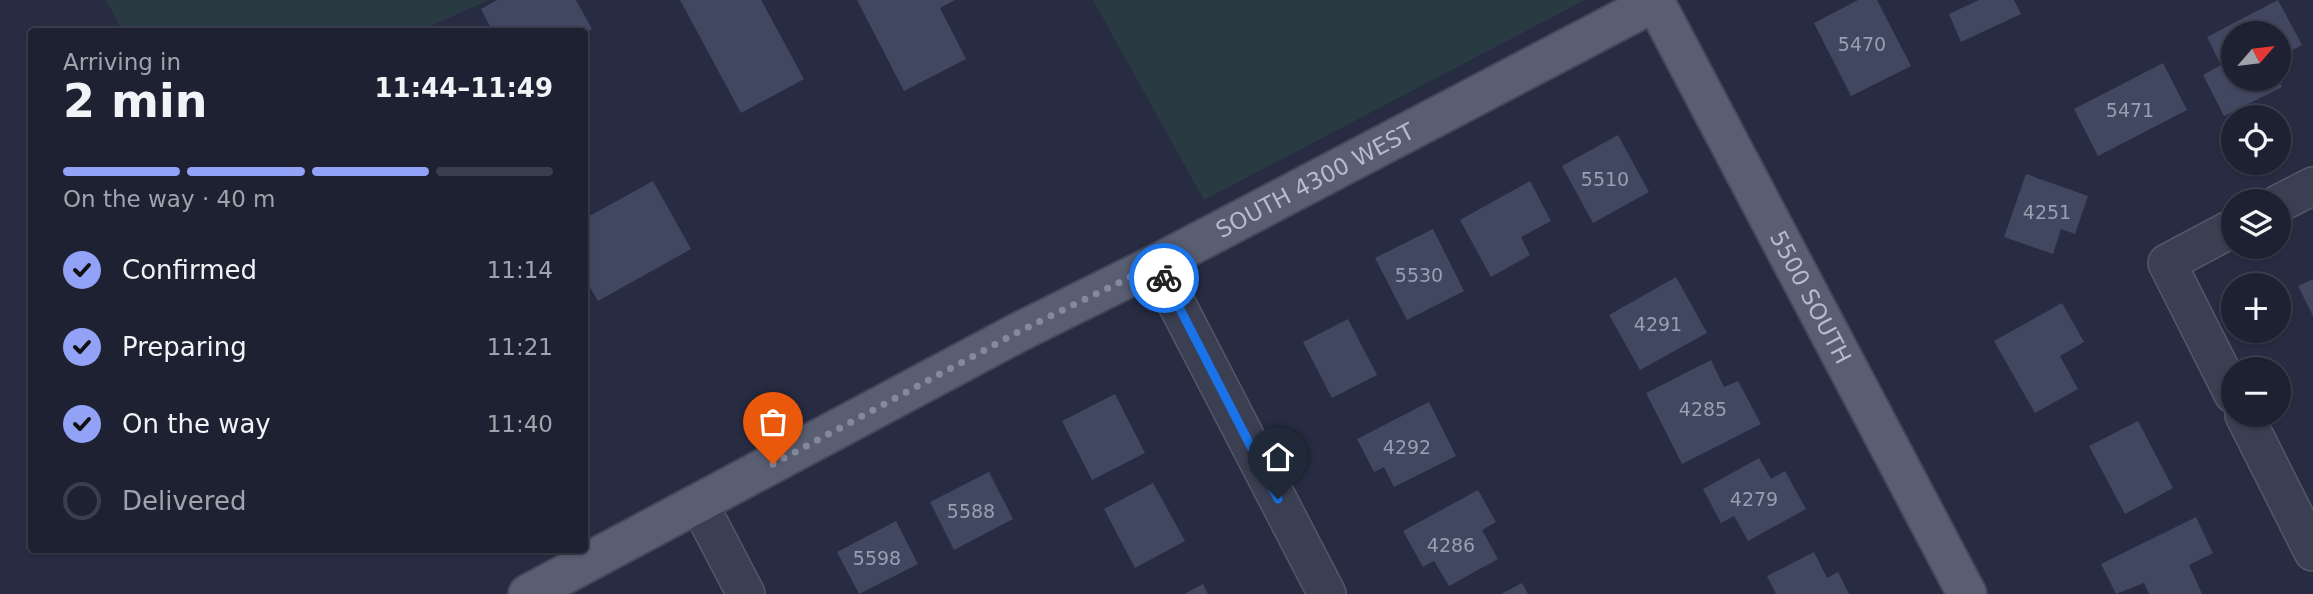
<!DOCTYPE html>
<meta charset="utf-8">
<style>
:root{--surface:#1d2132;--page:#2a2e3e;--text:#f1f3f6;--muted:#a0a3ac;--line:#3b3e4d;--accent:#92a2f7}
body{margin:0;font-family:"DejaVu Sans",sans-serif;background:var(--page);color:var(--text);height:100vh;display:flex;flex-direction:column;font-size:26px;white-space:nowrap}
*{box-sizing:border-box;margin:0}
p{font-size:23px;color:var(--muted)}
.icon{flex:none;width:38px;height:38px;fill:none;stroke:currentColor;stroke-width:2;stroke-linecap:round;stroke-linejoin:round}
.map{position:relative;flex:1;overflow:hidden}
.panel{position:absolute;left:28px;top:28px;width:560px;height:525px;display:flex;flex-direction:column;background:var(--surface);border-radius:7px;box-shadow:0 2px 5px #0004,0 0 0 2px var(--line)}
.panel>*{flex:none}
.needle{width:46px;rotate:62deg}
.buttons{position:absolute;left:2221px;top:21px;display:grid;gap:14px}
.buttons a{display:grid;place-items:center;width:70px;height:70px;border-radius:50%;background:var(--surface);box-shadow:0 2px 5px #0004,0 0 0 2px var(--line);font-size:35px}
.pin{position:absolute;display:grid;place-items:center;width:60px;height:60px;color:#fff;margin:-72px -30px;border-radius:50% 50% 50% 0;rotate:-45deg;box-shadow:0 0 7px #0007}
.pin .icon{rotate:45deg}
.courier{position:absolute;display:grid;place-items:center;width:70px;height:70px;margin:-35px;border:5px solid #1a73e8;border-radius:50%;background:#fff;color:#222;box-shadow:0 2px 9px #0007}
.head em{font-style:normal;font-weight:600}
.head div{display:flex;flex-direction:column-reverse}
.head{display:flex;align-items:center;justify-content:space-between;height:119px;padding:0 35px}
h1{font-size:46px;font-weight:600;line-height:52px}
.bar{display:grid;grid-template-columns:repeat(4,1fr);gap:10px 7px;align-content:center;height:84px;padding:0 35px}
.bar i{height:9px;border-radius:5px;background:var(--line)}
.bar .active{background:var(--accent)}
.bar p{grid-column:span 4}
ol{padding:0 35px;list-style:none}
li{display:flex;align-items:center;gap:21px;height:77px}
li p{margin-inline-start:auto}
li .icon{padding:7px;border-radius:50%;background:var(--accent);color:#111;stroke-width:4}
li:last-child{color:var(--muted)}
li i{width:38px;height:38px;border:4px solid var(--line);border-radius:50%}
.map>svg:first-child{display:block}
.green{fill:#293a43}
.building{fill:#414760}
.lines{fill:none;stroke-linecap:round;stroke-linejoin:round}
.minor-casing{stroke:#535769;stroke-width:40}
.major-casing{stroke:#45485b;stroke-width:42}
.minor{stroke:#3b3f52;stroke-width:37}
.major{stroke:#595e72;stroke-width:38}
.done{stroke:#85899c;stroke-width:7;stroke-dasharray:0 12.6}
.route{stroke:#1a73e8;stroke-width:9}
.labels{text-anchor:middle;stroke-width:6;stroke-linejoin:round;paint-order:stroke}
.number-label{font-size:19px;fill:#9a9eb1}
.street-label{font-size:23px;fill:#b8bbcc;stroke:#202437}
</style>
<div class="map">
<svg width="2313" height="594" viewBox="0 0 2313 594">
<rect width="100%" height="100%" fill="#272c42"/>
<path class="green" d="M106,0H489L419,31L123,32Z
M1093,0H1585L1204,200Z"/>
<path class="building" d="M497,0H576L592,29L584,33L493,32L481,9Z
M680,0H761L804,79L741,113Z
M857,0H955L940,8L966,59L904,91Z
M1858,0H1877L1911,66L1851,96L1814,23Z
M1979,0H2014L2021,14L1961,42L1949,14Z
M2278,0L2302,45L2278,57V33H2233V79H2278L2282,87L2224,116L2203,75L2221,65L2207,37Z
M2163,63L2187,110L2098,156L2074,109Z
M1618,135L1649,192L1593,223L1562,166Z
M2026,174L2088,196L2075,234L2061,229L2053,254L2004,237Z
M653,181L691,249L598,301L584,277V219Z
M1530,181L1551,221L1521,237L1530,255L1491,277L1460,220Z
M1433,229L1464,291L1407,320L1375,258Z
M1676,277L1707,333L1640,370L1609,315Z
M2313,279V316L2298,286Z
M2062,303L2084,342L2060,356L2078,389L2035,413L1994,341Z
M1348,319L1377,375L1332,398L1303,342Z
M1711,360L1724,387L1738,381L1761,424L1682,464L1646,393Z
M1115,394L1145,453L1092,480L1062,421Z
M1429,402L1456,456L1394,487L1384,467L1374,472L1357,439Z
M2138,421L2173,488L2125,514L2089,446Z
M1759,458L1771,479L1785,471L1806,509L1748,541L1734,516L1721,523L1703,489Z
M989,472L1013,519L954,550L930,502Z
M1153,483L1185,541L1135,568L1104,509Z
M1478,490L1496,522L1482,530L1498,559L1449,586L1434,561L1423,567L1403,531Z
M2196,517L2213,553L2189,565L2202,594H2149L2144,583L2116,594L2101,564Z
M896,521L918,564L859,594L837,552Z
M1814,552L1827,578L1838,572L1849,594H1776L1767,576Z
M1522,583L1528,594H1501Z
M1203,584L1208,594H1184Z"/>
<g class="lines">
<defs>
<path id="minor" d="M2278,204L2313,186
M2233,228L2167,263L2233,394
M1156,264L1327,594
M2244,415L2313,552
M699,504L746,594"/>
<g id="major">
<path id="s1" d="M1654,0L1967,594"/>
<path id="s2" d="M528,594L1019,332L1156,264L1655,2"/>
</g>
</defs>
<use href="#minor" class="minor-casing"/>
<use href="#major" class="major-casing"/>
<use href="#minor" class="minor"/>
<use href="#major" class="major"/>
</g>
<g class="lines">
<path class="done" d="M773,464L1018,332L1157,264L1164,278"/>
<path class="route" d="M1164,278L1278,499"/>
</g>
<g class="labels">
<g class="number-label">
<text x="1862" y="51">5470</text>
<text x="2130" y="117">5471</text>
<text x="1605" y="186">5510</text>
<text x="2047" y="219">4251</text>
<text x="1419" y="282">5530</text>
<text x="1658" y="331">4291</text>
<text x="1703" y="416">4285</text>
<text x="1407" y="454">4292</text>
<text x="1754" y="506">4279</text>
<text x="971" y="518">5588</text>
<text x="1451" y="552">4286</text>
<text x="877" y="565">5598</text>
</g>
<g class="street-label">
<text dy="8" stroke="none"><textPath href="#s2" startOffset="889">SOUTH 4300 WEST</textPath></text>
<text dy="8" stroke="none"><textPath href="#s1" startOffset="336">5500 SOUTH</textPath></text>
</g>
</g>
</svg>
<div class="buttons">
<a><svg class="needle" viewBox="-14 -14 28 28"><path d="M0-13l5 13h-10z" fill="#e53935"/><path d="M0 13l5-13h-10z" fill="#a0a3ac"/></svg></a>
<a><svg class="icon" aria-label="locate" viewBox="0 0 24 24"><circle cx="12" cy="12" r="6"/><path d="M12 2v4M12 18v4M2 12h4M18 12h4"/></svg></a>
<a><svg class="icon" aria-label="layers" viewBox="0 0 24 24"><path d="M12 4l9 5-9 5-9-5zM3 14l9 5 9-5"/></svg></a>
<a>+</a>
<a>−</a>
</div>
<div class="pin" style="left:773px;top:464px;background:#ea580c"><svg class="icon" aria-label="bag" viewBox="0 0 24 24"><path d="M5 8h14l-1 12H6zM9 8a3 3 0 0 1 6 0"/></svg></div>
<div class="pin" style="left:1278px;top:499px;background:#1f2937"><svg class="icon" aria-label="home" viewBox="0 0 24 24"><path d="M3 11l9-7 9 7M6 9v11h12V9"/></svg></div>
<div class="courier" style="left:1164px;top:278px"><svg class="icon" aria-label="bike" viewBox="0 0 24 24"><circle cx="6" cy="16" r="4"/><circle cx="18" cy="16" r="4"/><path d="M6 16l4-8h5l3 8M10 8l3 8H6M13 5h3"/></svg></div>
<section class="panel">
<div class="head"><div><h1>2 min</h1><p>Arriving in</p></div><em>11:44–11:49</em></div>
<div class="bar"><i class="active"></i><i class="active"></i><i class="active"></i><i></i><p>On the way · 40 m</p></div>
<ol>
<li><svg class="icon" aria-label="check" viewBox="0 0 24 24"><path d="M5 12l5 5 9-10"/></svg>Confirmed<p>11:14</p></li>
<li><svg class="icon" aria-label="check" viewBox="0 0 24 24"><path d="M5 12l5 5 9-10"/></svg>Preparing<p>11:21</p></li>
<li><svg class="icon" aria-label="check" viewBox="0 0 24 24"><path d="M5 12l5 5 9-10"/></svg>On the way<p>11:40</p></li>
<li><i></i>Delivered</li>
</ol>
</section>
</div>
